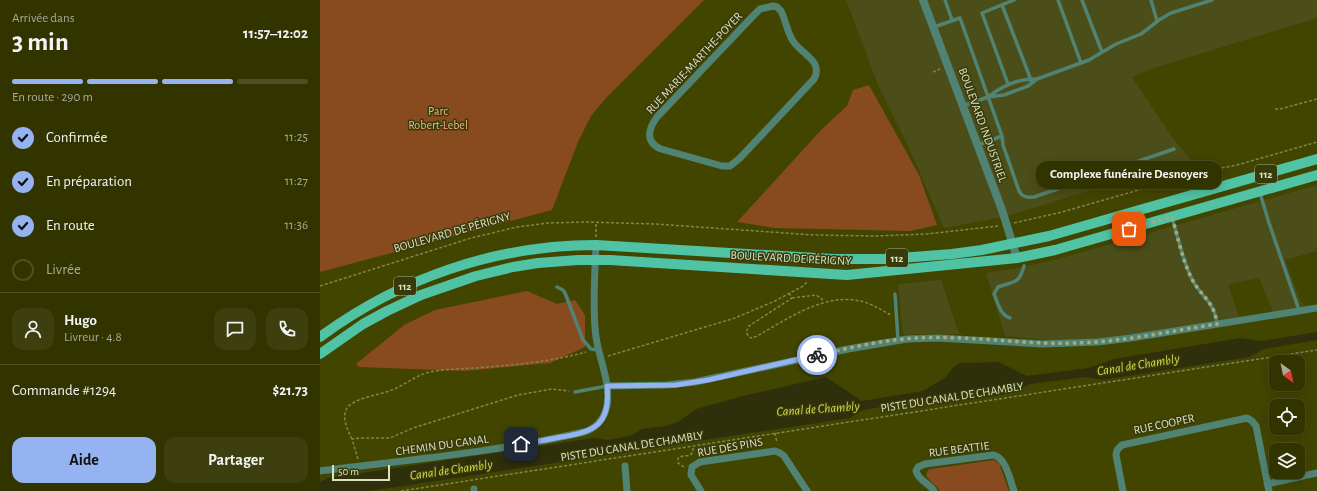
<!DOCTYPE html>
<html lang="fr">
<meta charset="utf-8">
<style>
:root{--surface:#323400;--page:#3d3f0f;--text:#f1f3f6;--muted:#a8aa99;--line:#4d4f22;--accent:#95b2f1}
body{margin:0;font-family:"Alegreya Sans",sans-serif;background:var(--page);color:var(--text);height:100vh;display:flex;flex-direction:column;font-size:15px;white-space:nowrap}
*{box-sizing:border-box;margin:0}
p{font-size:13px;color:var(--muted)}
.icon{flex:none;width:22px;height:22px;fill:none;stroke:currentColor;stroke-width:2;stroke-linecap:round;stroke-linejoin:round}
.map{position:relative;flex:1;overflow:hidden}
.side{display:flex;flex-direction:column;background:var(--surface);width:320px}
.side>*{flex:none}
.needle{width:26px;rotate:147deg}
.buttons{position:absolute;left:949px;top:355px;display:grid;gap:8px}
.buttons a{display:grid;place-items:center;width:36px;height:36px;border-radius:8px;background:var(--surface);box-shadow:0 2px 10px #0003,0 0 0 1px var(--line);font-size:20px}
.scale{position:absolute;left:12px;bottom:10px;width:58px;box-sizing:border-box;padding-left:4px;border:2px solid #dde1c1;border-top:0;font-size:11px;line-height:14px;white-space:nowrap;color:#dde1c1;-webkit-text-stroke:3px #373a0a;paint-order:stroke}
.pin{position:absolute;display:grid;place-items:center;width:34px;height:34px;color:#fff;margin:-17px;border-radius:8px;box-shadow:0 2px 6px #0006}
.courier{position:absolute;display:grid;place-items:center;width:40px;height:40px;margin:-20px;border:3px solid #95b2f1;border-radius:50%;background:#fff;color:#222;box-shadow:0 1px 5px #0007}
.bubble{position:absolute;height:28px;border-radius:12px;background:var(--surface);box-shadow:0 2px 10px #0003,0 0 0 1px var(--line);font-size:13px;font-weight:600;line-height:28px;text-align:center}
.head em{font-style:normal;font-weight:600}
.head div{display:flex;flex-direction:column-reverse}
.head{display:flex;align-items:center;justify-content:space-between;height:68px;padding:0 12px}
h1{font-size:26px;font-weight:600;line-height:30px}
.bar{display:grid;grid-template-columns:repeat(4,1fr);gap:6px 4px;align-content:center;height:48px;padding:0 12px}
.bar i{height:5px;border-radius:3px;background:var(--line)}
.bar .on{background:var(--accent)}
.bar p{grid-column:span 4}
.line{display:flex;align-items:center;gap:10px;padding:0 12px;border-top:1px solid var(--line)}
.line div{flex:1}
.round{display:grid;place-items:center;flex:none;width:42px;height:42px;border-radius:12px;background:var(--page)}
ol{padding:0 12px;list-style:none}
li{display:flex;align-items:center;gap:12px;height:44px}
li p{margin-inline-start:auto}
li .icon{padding:4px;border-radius:50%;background:var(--accent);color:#111;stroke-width:4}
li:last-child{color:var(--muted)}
li i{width:22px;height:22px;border:2px solid var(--line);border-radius:50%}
.primary-button{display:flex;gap:8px;margin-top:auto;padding:8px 12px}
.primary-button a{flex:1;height:46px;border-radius:12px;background:var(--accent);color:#111;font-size:16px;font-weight:600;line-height:46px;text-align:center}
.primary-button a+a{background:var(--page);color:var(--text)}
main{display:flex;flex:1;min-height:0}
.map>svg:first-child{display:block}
.built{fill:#4b4e18}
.green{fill:#884a1f}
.water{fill:#2e300c}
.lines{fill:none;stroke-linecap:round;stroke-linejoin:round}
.path{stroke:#81854f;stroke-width:1.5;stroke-dasharray:3 2;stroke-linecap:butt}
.service{stroke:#508373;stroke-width:3.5}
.minor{stroke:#508373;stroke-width:7}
.tertiary{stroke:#508373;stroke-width:8}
.primary{stroke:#4fc3a3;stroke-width:10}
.done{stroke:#a7aa7d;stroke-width:4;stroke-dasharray:0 7.2}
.route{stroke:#95b2f1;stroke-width:5}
.labels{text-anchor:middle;stroke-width:3;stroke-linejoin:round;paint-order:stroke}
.shield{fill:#373a0a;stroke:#abaf8a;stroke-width:1}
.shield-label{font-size:11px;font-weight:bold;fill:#dde1c1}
.street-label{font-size:12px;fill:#dde1c1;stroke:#373a0a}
.park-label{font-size:12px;fill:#f6b187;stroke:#373a0a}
.water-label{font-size:13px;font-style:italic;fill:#d6dd4a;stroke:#373a0a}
</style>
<main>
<section class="side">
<div class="head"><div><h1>3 min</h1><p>Arrivée dans</p></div><em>11:57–12:02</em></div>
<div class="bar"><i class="on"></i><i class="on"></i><i class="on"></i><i></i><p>En route · 290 m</p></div>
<ol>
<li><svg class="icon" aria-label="check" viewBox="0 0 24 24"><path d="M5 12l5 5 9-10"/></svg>Confirmée<p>11:25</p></li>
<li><svg class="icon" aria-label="check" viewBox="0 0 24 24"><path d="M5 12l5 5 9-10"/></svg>En préparation<p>11:27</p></li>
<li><svg class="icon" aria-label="check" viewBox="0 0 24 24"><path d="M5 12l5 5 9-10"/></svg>En route<p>11:36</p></li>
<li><i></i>Livrée</li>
</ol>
<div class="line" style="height:72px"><a class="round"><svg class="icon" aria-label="person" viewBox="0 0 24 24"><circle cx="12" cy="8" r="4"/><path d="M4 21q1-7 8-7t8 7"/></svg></a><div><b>Hugo</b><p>Livreur · 4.8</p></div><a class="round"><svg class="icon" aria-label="chat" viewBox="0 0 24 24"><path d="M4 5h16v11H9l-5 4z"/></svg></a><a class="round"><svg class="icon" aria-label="phone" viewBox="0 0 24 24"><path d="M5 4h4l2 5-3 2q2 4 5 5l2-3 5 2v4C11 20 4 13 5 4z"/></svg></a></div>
<div class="line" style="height:52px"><div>Commande #1294</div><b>$21.73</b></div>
<div class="primary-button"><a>Aide</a><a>Partager</a></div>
</section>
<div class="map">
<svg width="997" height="491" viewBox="0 0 997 491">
<rect width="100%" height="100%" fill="#424500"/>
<path class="built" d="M526,0H997V18L834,68L812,77L852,137L870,159L688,216L624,228L589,148L558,85Z
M997,185V251L965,260L981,302L985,306L953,311L939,278L908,284L919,317L806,336L773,339L741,341L685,336L666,273L704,267L738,259Z
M621,280L639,334H601L583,335L578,284Z"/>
<path class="green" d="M0,0H384L287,97L271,116L258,142L232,210L0,272Z
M549,85L599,175L617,225L590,231L455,228L417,222L502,129L527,106L533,90Z
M207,291L237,304L255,300L265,315V347L230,363L145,371L39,367L36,364L84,325L115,310Z
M674,460L679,463L689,491H620C616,485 609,481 606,475L608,470L611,469Z"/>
<path class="water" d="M997,332V340L944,349L930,357L782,380L766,377L710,384L693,393L620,404L601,400L543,410L530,418L50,491H0V482L8,478L274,438L287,440L310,436L322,429L345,426L358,422L376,409L423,396L506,377L542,401L603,391L626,377L631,370L639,363L679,362L707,376L768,368L794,359L920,338L942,341Z"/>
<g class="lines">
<path class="path" d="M613,72L620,69
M955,109H960L997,99
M694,223L742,212L885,171L917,165L997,142
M276,237V223
M0,286L151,238L197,227L228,223L265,222L335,224L494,235L555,236L607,234L678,226
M469,293L472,298L429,326L426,332L429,337L432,338L437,336C471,317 512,287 552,305C559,308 565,312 571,315
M472,298L496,295L502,299L503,303
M288,356L415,318L455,301L483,286L487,282
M455,433L457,443
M32,439C28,431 22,419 26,410C30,399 58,395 69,391C83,387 95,375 110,372C125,369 140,369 155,368C193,365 230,362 266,352
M38,459L32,439L41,438H70L93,428L198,395L232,389L249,391
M364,467L358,463V458C365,453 374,460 373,446
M81,491L997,350"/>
<path class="service" d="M625,0L632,20
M738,0L761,63
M762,0L782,52
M831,0L837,21
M682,5L711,80
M614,27L640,18L682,136L683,145L699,191C702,197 708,198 714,197L854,149
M717,79L769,60L796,44L821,34L839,20L851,13L892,0
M688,84L662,13L694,0
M643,106L668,97L684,95L708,86L717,79C698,78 682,86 668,97
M658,145L682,136
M940,193L949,223L979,310
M852,218C858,237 864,265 873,281C883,299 894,301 897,324
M237,287L243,290L245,293L263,340L271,349L278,350
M575,294L578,340
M690,318C680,315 678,303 674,294L678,287C695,281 699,284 704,266
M255,392L287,386"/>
<path class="minor" d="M453,6L457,7L461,11C466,21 467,32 473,41C481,54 504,61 494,79L420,158L410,166H402L341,149C325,142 328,129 337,117L433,16L440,9Z
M287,386L347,385L375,382L528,349L587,339L618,338L723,344L778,342L811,338L997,308
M305,466L307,491
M0,471C88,460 177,452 264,432C277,428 284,419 287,406C291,383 279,359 276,337C272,309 275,273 276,245
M947,484L997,473
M154,491V489
M381,491L371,475L372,467L380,462L455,451L460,453L464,456L487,491
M614,491C609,483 598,480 596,471L598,467L605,464L673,455C686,457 690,480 694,491
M803,491L796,455L797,450L802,445L927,418L932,421L936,426L949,491"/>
<path class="tertiary" d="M603,0L682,210L697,258"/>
<path class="primary" d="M0,337C80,278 176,245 276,245L513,259H567L632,254L662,250L729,236L997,159
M0,354L43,324L67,311L101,295L156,276L193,267L218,263L258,260H290L527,275L697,258L735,250L997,175"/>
</g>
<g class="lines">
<path class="done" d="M497,355C529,348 563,340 596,338C649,335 702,345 756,343C803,342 850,331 897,324C894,300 881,297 872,279C862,260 858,237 852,217L809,229"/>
<path class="route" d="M201,444C214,442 227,440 241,437C274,432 291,425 287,386L356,385L388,380L497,355"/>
</g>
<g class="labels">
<g class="shield">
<rect x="935" y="165" width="22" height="18" rx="3"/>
<rect x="566" y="249" width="22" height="18" rx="3"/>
<rect x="74" y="277" width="22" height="18" rx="3"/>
</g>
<g class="shield-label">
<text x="946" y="178">112</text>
<text x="577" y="262">112</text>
<text x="85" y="290">112</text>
</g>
<g class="street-label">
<text transform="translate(374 63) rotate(-47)" y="4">RUE MARIE-MARTHE-POYER</text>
<text transform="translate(663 125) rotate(70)" y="4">BOULEVARD INDUSTRIEL</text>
<text transform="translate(132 232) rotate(-16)" y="4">BOULEVARD DE PÉRIGNY</text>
<text transform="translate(471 258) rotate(3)" y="4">BOULEVARD DE PÉRIGNY</text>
<text transform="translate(632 397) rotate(-9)" y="4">PISTE DU CANAL DE CHAMBLY</text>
<text transform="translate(844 424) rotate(-12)" y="4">RUE COOPER</text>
<text transform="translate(122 445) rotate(-8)" y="4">CHEMIN DU CANAL</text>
<text transform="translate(312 446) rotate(-9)" y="4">PISTE DU CANAL DE CHAMBLY</text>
<text transform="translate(410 447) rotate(-10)" y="4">RUE DES PINS</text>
<text transform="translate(639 449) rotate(-7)" y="4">RUE BEATTIE</text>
</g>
<g class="park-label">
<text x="118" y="115">Parc<tspan x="118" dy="14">Robert-Lebel</tspan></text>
</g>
<g class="water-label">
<text transform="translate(818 364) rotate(-9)" y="5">Canal de Chambly</text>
<text transform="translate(498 408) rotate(-4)" y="5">Canal de Chambly</text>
<text transform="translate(131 469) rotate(-8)" y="5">Canal de Chambly</text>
</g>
</g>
</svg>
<div class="buttons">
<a><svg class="needle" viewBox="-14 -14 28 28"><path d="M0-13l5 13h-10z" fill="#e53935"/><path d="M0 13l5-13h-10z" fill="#a8aa99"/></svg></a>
<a><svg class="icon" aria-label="locate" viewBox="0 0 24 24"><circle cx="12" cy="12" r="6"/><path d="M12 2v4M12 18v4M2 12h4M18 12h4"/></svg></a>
<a><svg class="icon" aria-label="layers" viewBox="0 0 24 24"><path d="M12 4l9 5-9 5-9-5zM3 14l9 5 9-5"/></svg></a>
</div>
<div class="scale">50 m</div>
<div class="pin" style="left:809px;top:229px;background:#ea580c"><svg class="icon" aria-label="bag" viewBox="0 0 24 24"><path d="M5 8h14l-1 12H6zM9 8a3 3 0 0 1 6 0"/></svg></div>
<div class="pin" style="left:201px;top:444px;background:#1f2937"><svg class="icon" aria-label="home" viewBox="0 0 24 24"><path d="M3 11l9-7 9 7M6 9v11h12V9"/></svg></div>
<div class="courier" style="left:497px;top:355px"><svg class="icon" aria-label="bike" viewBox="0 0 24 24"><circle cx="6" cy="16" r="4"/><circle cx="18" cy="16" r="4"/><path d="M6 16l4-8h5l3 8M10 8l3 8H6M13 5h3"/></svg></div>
<div class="bubble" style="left:716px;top:161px;width:186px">Complexe funéraire Desnoyers</div>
</div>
</main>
